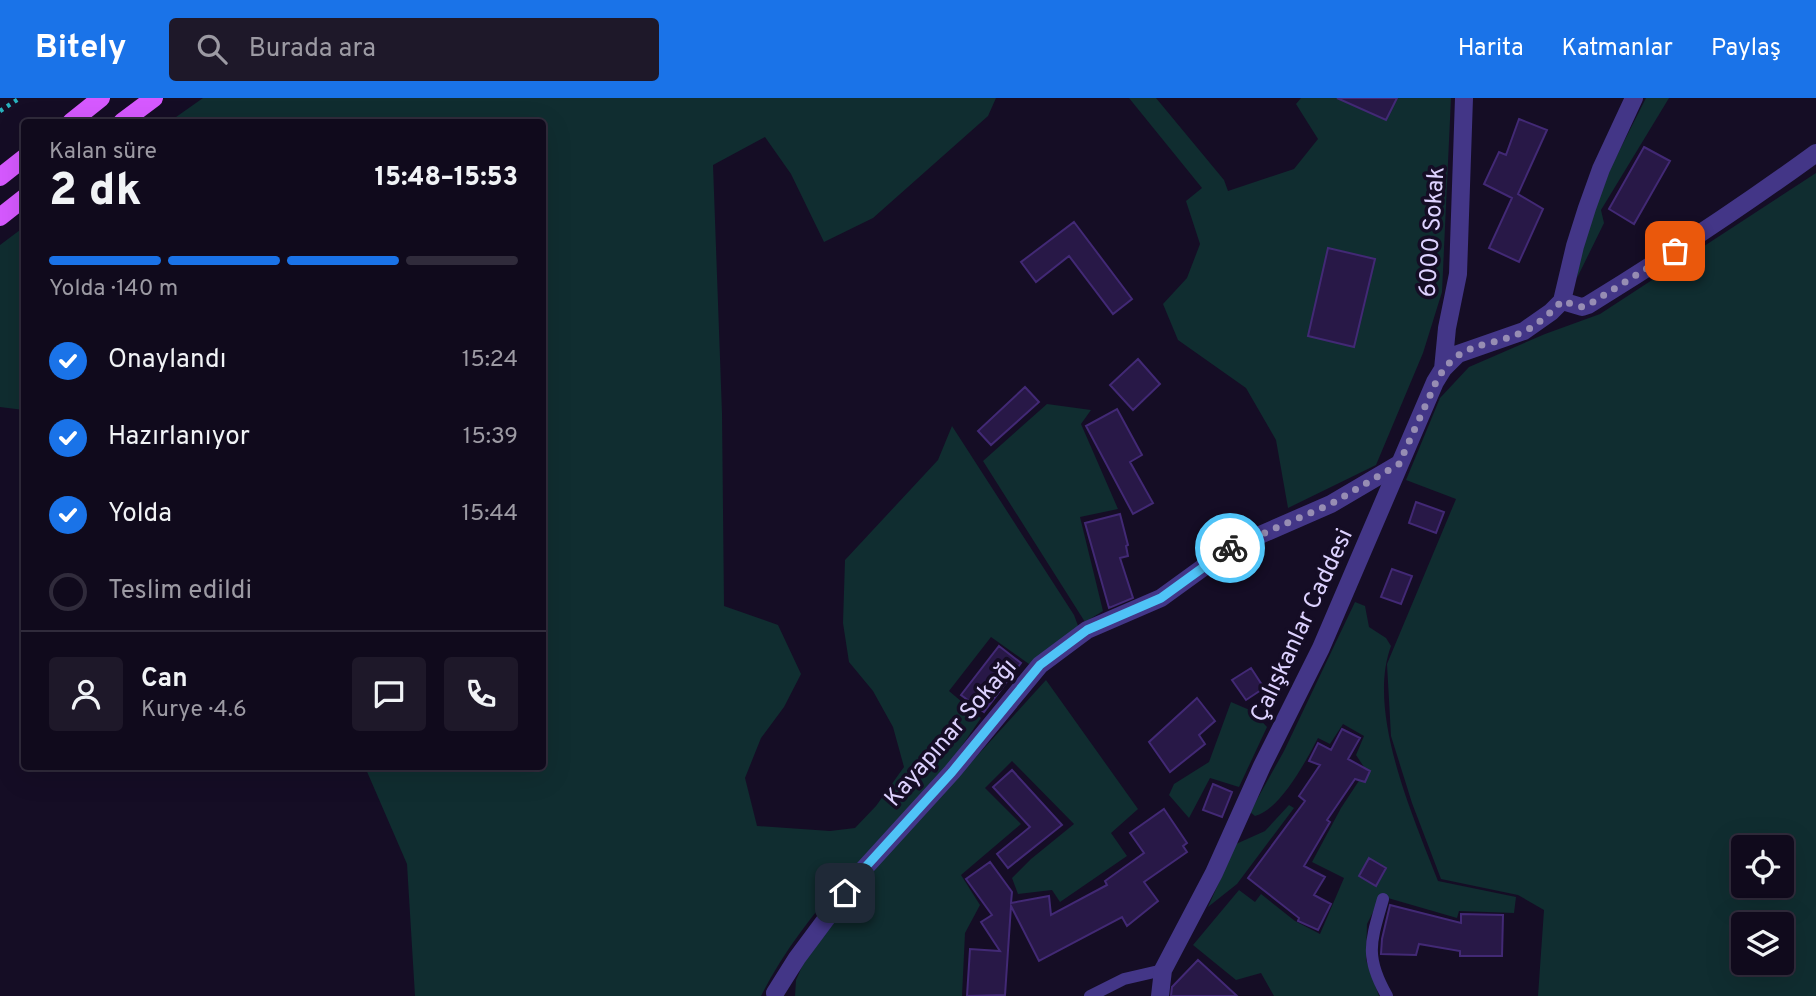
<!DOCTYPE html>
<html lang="tr">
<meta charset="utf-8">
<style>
:root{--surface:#100a1c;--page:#1e1829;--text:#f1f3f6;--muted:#9c9aa3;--line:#302b3b;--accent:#1a73e8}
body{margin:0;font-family:Overpass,sans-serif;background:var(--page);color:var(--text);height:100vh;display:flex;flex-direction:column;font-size:26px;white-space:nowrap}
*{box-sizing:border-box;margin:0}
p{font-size:23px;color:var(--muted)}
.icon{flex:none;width:38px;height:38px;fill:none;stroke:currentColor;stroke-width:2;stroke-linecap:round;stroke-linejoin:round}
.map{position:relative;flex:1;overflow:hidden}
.side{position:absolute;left:21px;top:21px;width:525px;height:651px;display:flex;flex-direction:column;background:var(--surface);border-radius:7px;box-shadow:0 7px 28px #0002,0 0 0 2px var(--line)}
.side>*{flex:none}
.fabs{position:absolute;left:1731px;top:737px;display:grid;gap:14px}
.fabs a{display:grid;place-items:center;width:63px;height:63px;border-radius:7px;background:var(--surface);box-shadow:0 7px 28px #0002,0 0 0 2px var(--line);font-size:35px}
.pin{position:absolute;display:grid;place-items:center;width:60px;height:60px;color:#fff;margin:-30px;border-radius:14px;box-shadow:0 4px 10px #0006}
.courier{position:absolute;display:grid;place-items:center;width:70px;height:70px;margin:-35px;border:5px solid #4fc3f7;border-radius:50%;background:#fff;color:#222;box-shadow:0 2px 9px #0007}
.summary em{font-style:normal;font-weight:800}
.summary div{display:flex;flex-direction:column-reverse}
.summary{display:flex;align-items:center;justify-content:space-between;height:119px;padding:0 28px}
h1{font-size:46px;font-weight:800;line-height:52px}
.bar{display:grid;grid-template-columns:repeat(4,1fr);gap:10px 7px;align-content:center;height:84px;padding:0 28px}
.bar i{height:9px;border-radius:5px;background:var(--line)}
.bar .on{background:var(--accent)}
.bar p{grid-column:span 4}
.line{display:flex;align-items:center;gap:18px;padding:0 28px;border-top:2px solid var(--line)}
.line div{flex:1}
.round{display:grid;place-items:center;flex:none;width:74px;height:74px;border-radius:7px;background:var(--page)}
ol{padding:0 28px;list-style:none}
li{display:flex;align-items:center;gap:21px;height:77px}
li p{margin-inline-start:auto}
li .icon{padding:7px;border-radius:50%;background:var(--accent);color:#fff;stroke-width:4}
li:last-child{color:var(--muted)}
li i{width:38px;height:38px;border:4px solid var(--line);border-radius:50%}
header{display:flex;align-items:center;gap:42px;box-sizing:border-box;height:98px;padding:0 35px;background:var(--accent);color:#fff}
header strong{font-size:33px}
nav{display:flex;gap:38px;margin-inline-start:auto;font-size:24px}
.search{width:490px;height:63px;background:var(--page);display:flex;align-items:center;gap:18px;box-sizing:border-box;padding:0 24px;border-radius:7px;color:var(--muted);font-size:26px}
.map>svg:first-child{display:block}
.green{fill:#102d30;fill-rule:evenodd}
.building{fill:#281847;stroke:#422975;stroke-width:2}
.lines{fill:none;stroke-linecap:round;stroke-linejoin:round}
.path{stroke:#28b2bd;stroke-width:4.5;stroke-dasharray:3.5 5;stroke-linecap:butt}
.service{stroke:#433687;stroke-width:12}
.minor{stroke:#433687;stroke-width:18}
.tertiary{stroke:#433687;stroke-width:18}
.primary{stroke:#d659ff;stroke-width:18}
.done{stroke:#978db3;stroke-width:7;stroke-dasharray:0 12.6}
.route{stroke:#4fc3f7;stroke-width:9}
.labels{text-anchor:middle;stroke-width:7;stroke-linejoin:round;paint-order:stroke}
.street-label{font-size:24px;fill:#ddd2ff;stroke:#150d25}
</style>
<header>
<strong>Bitely</strong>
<div class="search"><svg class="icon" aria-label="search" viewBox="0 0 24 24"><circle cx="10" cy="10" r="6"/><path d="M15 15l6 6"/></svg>Burada ara</div>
<nav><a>Harita</a><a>Katmanlar</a><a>Paylaş</a></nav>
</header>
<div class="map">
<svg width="1816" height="898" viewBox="0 0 1816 898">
<rect width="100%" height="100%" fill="#150d25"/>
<path class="green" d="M203,0H996L988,18L873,120L824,144L791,76L765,39L713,67L722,315L724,508L778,527L801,576L784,609L761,640L745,680L757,728L830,733L855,730L876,708L904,669L893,629L873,593L849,564L843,525L845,462L938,362L952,328L1074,517L1080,533L1029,566L991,539L949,593L981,620C969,637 957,657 943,672C880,745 805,811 761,898H415L407,766L365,669L542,668V24H169Z
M1129,0H1156L1224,82L1228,93L1294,71L1318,41L1296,6L1301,0H1451L1442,194L1423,255L1376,367L1288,410L1276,342L1246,290L1178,242L1163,206L1187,180L1200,146L1186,103L1202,90Z
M1646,0H1669L1601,112L1604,125L1577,180L1581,147L1611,69Z
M1816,75V898H1538L1544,812L1518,797L1441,781L1412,705L1391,638L1387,566L1456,401L1406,382L1440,300L1469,269L1545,236L1600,216ZM1743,749H1782V788H1743ZM1743,826H1782V864H1743Z
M24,129V312L0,309V147Z
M1047,306L1091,312L1081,326L1118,411L1080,419L1103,513L1085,524L983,363Z
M1355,504L1365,508L1369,529L1386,540L1391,548C1366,615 1414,720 1438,783L1516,799L1514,815L1459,813L1457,820L1381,798L1367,826L1366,862L1379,898H1274L1261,875L1236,882L1193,847L1239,792L1255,804L1261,796L1295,823L1320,836L1344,780L1312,764L1341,710L1366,672L1356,657L1364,638L1343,626L1330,646L1318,640C1306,663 1280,712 1255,718L1250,714L1284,653Z
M1046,582L1138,711L1111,735L1127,758L1060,804L1052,792L1018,796L1012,780L1031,761L1074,726L1012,663L985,690L1021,726L961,777L980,807L965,835L962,898H795L796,882L805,862L868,778Z
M1231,604L1252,613L1267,629L1239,689L1210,680L1189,720L1169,697L1174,686L1209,664Z
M1289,707L1294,710L1237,786L1208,809L1236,746L1265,733Z"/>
<path class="building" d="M1337,0H1397L1386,22Z
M1519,21L1547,32L1518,96L1543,111L1519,164L1489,150L1512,100L1484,86L1499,54L1506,57Z
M1644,49L1670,63L1634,126L1609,111Z
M1074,124L1132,201L1113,216L1069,158L1036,184L1021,164Z
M1328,150L1375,161L1354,249L1308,238Z
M1138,261L1160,286L1133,312L1110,287Z
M1025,289L1039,304L991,347L978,333Z
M1117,311L1142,357L1130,364L1153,405L1133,416L1086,328Z
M1416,404L1444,414L1436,435L1409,425Z
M1120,416L1128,447L1126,448L1128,458L1120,460L1133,500L1109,510L1085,425Z
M1392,471L1412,478L1401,506L1381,499Z
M999,548L1021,565L984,614L961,597Z
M1251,570L1264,590L1246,602L1232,582Z
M1197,600L1215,623L1199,637L1205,646L1170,674L1149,644Z
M1342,631L1360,640L1348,661L1370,673L1365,684L1355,681L1327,722L1330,724L1304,768L1325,779L1314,797L1331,806L1318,832L1298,823L1299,820L1248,780L1305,703L1299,698L1320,667L1309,663L1318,645L1331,652Z
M1012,672L1062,727L1008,770L997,756L1030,729L993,689Z
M1213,686L1232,694L1222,719L1203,712Z
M1164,711L1187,745L1183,748L1187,754L1144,784L1158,803L1127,828L1122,819L1039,863L1011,808L1005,897L967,898L970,851L1000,853L981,824L992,817L966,781L990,764L1012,794L1011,805L1049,798L1051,817L1107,787L1105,783L1144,755L1130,735Z
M1369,760L1386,770L1376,788L1359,778Z
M1390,807L1461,825V816L1503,817L1502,858H1460V853L1419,846L1416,857L1381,856L1382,841Z
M1198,862L1237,898H1171L1172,889Z"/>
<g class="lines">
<path class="path" d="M0,13L20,0"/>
<path class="service" d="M1383,801C1371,843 1364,858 1387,898
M1090,898L1124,881L1163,872"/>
<path class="minor" d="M1562,203L1582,209L1588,207C1666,159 1742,109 1816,55
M775,895L797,860L861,774L952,674L1040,567L1087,532L1161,500L1230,450L1331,406L1399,366"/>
<path class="tertiary" d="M1443,271L1447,230L1458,176L1464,0
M1160,898L1163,872L1214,775L1262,668L1321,550L1435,284L1443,271L1458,256L1524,233L1551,214L1562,203L1575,148L1587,110L1601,71L1634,0"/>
<path class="primary" d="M71,24L101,0
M122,24L154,0
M0,79L24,60
M0,119L24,100"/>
</g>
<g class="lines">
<path class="done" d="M1230,450L1331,406L1399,366L1436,284C1458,242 1486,251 1523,234C1538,227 1551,214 1562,203L1582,209L1588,207L1675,153"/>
<path class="route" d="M845,795L861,774L952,674L1040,567L1087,532L1161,500L1230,450"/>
</g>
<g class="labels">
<g class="street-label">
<text transform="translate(1431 134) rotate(-86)" y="8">6000 Sokak</text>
<text transform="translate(1301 527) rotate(-65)" y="8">Çalışkanlar Caddesi</text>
<text transform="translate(950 634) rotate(-49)" y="8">Kayapınar Sokağı</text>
</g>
</g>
</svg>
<div class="fabs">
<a><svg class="icon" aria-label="locate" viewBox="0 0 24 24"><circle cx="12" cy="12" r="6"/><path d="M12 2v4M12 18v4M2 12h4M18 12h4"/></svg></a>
<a><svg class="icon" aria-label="layers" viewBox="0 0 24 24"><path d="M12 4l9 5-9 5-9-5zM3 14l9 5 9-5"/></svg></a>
</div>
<div class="pin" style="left:1675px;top:153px;background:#ea580c"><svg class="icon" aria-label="bag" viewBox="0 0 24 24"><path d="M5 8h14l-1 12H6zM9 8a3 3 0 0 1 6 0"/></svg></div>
<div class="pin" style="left:845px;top:795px;background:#1f2937"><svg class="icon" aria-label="home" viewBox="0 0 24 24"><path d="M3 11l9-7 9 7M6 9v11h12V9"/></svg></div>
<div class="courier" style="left:1230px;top:450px"><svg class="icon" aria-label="bike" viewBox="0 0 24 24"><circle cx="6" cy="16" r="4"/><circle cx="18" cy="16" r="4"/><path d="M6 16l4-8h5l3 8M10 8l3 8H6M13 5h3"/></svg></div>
<section class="side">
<div class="summary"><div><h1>2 dk</h1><p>Kalan süre</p></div><em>15:48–15:53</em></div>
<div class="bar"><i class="on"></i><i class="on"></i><i class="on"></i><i></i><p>Yolda · 140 m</p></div>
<ol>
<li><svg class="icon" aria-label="check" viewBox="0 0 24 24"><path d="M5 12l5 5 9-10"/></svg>Onaylandı<p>15:24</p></li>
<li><svg class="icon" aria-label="check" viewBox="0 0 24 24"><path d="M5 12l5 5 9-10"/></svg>Hazırlanıyor<p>15:39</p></li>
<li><svg class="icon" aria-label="check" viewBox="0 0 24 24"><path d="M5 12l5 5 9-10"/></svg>Yolda<p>15:44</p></li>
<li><i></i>Teslim edildi</li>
</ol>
<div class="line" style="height:126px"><a class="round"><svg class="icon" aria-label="person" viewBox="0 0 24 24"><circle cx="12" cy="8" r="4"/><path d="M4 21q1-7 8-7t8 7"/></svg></a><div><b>Can</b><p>Kurye · 4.6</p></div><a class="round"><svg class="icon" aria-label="chat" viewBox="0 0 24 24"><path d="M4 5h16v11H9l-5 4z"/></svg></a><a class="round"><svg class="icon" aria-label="phone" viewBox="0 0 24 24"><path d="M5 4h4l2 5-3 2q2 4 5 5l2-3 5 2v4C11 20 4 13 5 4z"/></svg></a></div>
</section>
</div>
